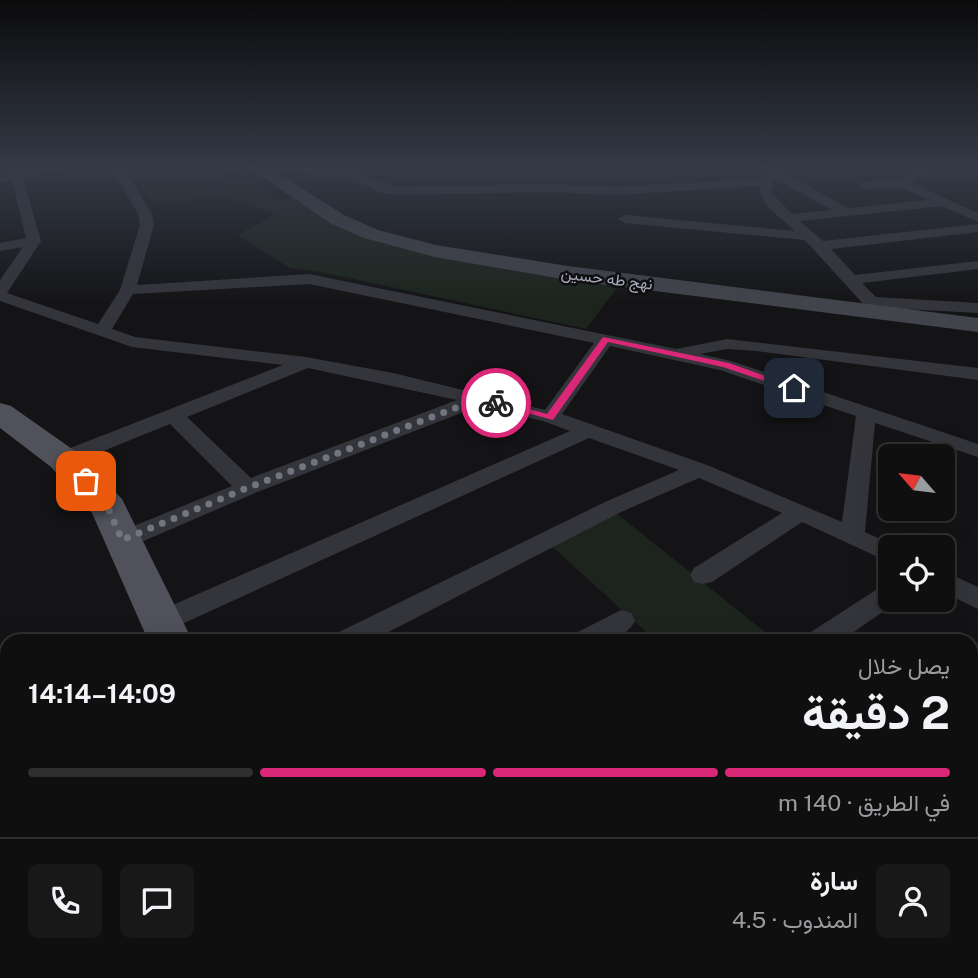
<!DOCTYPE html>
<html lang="ar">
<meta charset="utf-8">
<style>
:root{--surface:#0f0f10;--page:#181819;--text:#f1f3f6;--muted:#9b9c9f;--line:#2f2f30;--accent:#db2777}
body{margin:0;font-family:"Public Sans",Vazirmatn,sans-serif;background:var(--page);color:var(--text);direction:rtl;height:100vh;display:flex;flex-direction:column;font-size:26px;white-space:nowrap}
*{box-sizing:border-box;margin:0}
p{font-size:23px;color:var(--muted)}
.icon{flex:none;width:38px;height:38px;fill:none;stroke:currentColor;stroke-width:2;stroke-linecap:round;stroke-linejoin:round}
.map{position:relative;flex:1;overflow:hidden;direction:ltr}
.sheet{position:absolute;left:0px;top:634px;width:978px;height:345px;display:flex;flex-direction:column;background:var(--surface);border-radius:21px 21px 0 0;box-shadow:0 7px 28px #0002,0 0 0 2px var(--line);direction:rtl}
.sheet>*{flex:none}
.needle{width:46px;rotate:298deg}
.buttons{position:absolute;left:878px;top:444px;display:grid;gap:14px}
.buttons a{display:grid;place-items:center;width:77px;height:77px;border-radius:10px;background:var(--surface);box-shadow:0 7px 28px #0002,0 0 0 2px var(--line);font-size:35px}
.pin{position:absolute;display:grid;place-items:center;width:60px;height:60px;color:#fff;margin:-30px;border-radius:14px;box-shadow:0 4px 10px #0006}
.courier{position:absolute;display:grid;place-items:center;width:70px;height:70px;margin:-35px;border:5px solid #db2777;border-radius:50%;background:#fff;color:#222;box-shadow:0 2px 9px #0007}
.summary em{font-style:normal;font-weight:700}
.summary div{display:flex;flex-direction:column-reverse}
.summary{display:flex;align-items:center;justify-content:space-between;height:119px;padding:0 28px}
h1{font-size:46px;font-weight:700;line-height:52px}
.bar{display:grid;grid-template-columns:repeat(4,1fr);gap:10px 7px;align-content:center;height:84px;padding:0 28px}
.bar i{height:9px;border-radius:5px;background:var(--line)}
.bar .on{background:var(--accent)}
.bar p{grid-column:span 4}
.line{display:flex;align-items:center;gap:18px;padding:0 28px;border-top:2px solid var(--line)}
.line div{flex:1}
.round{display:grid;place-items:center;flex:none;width:74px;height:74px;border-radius:10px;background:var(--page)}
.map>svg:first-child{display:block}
.green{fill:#1c241d}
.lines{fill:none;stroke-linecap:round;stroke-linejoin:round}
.minor{fill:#34353b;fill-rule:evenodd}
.secondary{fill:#42444b;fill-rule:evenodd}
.primary{fill:#50515a;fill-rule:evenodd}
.route{fill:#db2777}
.done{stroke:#72747f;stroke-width:7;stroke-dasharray:0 12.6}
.labels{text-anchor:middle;stroke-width:5;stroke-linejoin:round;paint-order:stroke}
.far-street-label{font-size:16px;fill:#a5a8b7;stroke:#0f0f11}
</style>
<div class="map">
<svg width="978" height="978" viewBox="0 0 978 978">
<rect width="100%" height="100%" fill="#141416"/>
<path class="green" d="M125,167H251L211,176L209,185L252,181L276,201L293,198L340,224L619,285L586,329L321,272L290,268L238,235L275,214L225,197L153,203Z
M611,509L775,640H655L547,542Z"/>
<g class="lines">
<path class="minor" d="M45,167H71L23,178L41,241L7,293L98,324L120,290L140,225L138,214L111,167H123L152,214L154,225L137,285L309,274L676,349L727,339L978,368V380L756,351L727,349L700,354L731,361L978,444V457L875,423L865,532L900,548H891V563L802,522L712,582L703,584L694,582L690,575L694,568L782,513L699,478L621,512L373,640H335L339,632L605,502L679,470L589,438L160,634L150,631L146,623L150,615L570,431L543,421L479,406L255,493L132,546L123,549L114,546L111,540L114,534L232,486L170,424L71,464H55L52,459L55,454L283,365L132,347L0,301V280L23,247L0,251V243L26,238L12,180L0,183V175ZM309,284L594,343L545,410L393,373L306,357L135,337L112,329L133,294ZM610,346L720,370L856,416L842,522L707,465L562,414ZM308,368L457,400L251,478L187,417Z
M275,167H309L357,173L395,187L550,184L614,187L761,179L768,167H780L778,170L848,208L929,200L900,187L866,189L860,185C871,177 887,184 900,179C913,174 917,167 933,167L911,183L978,213V222L942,206L800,221L823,241L978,224V232L831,249L855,275L978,261V269L862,283L876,297L978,303V313L885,308L889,313L887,317H875L805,240L625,223L618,219L625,215L795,231C784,220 759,204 759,186L614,195L550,192L395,195L379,192L354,180L281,170ZM774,178L832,210L792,214L771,192Z
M943,571L978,587V609L943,592Z
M891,583V600H900L842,640H807L811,632L882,586Z
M621,610L631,613L635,621C623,644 596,640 574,640L578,632Z
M978,720V753L971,755V723Z
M467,971H513L510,978H464Z
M514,971H556L559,978H517Z
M722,971H793L796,978H719Z"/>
<path class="secondary" d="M248,167H269L344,215L378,230L436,245L568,266L978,318V332L568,280L435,257L364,238L330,223Z"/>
<path class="primary" d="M0,403L11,406L75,451L122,499L192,640H148L92,513L51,467L0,428Z
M284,971H349L351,978H287Z"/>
</g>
<linearGradient id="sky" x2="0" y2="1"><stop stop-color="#0b0b0c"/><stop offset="0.55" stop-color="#343a47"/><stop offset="1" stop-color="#343a47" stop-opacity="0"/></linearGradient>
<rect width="978" height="304" fill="url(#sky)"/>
<path class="route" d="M603,337L729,363L799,388L794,391L723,367L608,342L553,420L491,403L496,400L547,414Z"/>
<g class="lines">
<path class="done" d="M86,481L108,508L122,540L247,488L479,399L496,403"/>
</g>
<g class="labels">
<g class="far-street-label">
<text transform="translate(607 278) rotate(7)" y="6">نهج طه حسين</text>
</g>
</g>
</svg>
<div class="buttons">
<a><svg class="needle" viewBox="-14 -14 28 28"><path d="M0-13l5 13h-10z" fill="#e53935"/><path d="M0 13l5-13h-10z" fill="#9b9c9f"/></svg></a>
<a><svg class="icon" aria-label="locate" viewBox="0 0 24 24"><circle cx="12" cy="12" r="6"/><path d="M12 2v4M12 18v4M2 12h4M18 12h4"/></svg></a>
</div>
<div class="pin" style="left:86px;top:481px;background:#ea580c"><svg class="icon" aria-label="bag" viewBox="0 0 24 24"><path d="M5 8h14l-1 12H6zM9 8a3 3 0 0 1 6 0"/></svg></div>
<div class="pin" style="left:794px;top:388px;background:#1f2937"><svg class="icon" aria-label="home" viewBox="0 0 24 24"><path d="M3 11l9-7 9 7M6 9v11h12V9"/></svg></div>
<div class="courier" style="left:496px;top:403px"><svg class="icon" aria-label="bike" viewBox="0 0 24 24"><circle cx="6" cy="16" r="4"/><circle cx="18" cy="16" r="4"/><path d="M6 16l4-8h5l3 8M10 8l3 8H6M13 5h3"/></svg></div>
<section class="sheet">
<div class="summary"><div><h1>2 دقيقة</h1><p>يصل خلال</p></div><em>14:09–14:14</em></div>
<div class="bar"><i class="on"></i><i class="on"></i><i class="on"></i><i></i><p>في الطريق · 140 m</p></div>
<div class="line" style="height:126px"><a class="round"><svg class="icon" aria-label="person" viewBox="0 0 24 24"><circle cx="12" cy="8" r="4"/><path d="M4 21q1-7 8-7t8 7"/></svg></a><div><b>سارة</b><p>المندوب · 4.5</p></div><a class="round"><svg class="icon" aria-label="chat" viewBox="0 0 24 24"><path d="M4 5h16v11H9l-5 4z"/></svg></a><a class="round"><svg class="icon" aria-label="phone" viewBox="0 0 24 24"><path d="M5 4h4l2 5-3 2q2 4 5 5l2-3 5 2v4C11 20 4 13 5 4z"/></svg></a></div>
</section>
</div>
